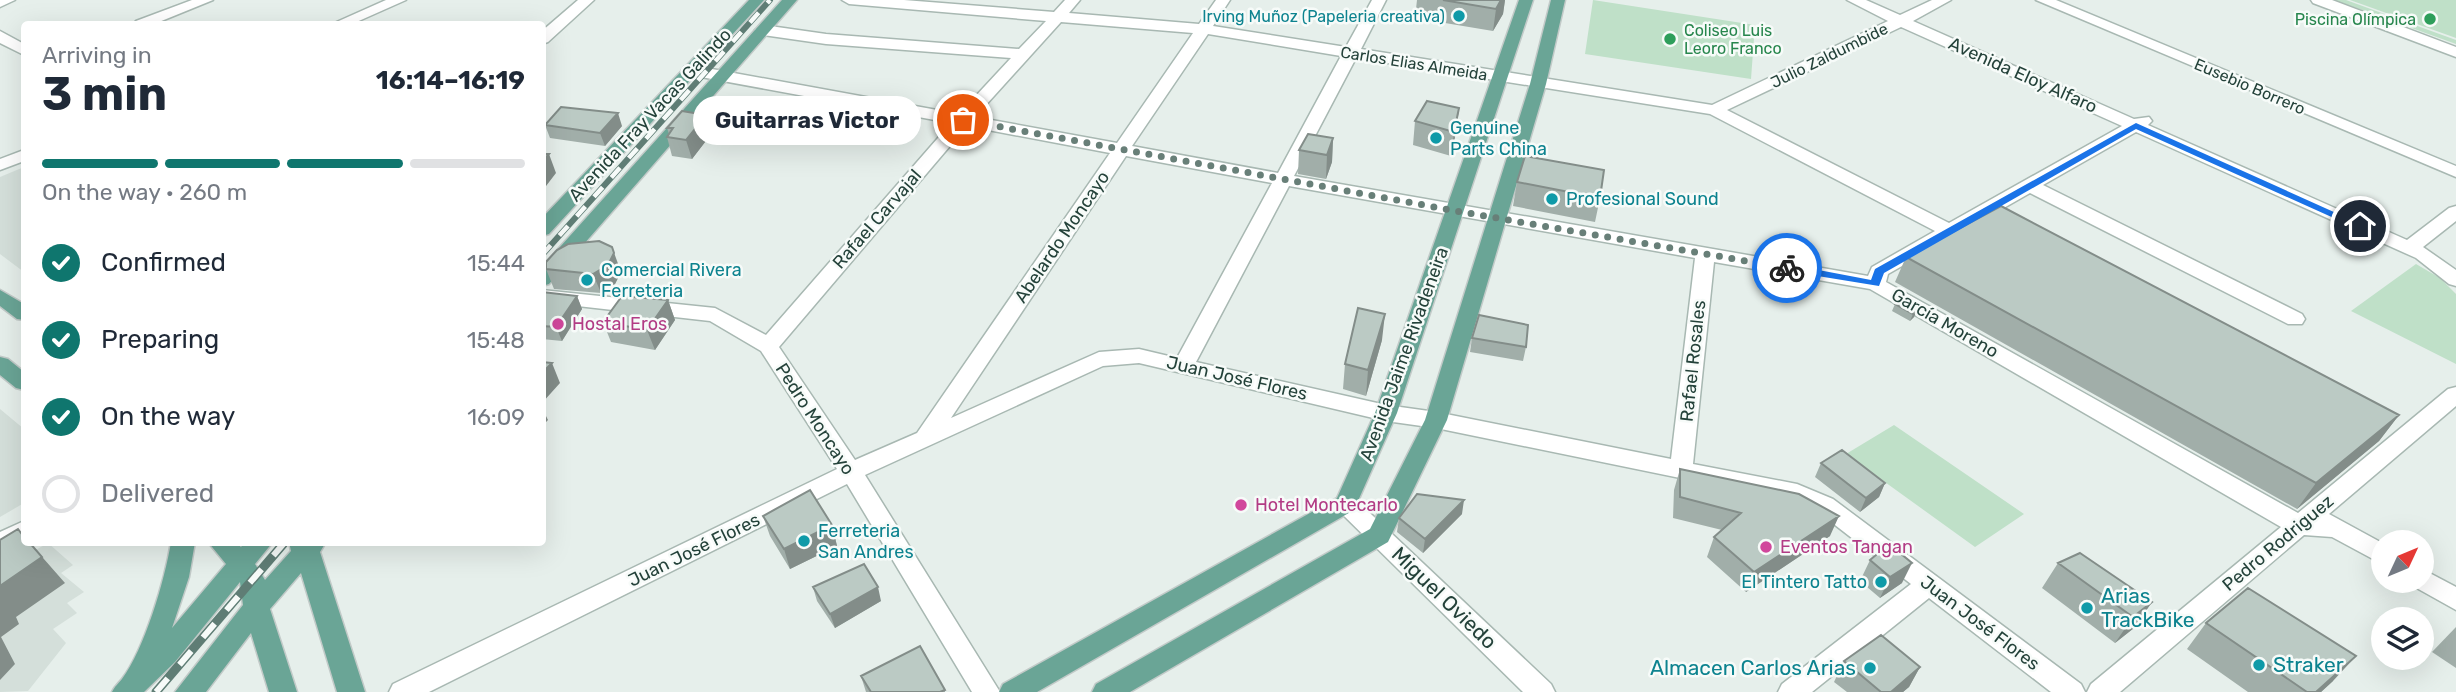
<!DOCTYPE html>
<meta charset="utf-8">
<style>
:root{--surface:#fff;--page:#f2f2f3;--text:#1f2937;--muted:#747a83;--line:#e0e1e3;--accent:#0f766e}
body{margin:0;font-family:Rubik,sans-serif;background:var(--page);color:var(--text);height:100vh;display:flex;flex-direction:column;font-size:26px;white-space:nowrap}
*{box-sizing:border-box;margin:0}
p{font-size:23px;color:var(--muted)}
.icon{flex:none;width:38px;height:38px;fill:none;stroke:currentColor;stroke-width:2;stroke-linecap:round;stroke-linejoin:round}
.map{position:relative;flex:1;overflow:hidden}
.side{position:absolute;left:21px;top:21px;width:525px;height:525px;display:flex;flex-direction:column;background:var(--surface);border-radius:7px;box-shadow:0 7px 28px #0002}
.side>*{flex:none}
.needle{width:46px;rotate:46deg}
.controls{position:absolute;left:2371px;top:530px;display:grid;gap:14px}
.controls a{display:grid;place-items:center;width:63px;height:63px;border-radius:50%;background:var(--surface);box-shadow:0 7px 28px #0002;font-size:35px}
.pin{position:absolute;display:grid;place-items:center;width:60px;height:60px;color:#fff;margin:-30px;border:4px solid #fff;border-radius:50%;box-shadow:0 2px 7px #0007}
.courier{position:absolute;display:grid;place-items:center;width:70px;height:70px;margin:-35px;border:5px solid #1a73e8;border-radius:50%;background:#fff;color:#222;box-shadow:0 2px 9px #0007}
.bubble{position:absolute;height:49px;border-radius:24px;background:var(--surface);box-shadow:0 7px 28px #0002;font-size:23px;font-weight:700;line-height:49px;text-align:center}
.overview em{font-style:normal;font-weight:700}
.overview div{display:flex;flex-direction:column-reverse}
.overview{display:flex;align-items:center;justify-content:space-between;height:119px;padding:0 21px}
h1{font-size:46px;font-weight:700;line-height:52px}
.bar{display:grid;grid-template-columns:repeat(4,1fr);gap:10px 7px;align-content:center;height:84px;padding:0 21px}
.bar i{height:9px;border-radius:5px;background:var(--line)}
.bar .active{background:var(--accent)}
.bar p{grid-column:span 4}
ol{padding:0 21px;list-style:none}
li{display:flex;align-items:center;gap:21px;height:77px}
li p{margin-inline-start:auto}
li .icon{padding:7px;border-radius:50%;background:var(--accent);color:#fff;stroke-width:4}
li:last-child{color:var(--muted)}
li i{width:38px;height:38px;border:4px solid var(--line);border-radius:50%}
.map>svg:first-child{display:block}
.built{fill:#d4dfda}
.green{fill:#bfe0c8}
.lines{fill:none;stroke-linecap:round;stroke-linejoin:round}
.minor-casing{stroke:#a8b8b2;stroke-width:3}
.major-casing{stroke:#c2cac8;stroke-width:3}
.minor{fill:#fff;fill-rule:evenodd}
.major{fill:#6aa596;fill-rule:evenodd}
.rail-far1-casing{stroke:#5f7d75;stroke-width:6}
.rail-casing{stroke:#5f7d75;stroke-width:9}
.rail-far1{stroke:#f7fbf9;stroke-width:4.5;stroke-dasharray:13;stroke-linecap:butt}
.rail{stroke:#f7fbf9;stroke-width:6;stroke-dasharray:18;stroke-linecap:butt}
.wall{fill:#a1aea9}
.shaded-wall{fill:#838d89}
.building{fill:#bbcac4;stroke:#838d89;stroke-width:2}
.route{fill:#1a73e8}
.done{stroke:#687f78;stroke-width:7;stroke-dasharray:0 12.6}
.culture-dot{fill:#0f9aa8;stroke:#f7fbf9;stroke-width:2.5}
.leisure-dot{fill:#2e9e5b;stroke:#f7fbf9;stroke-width:2.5}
.hotel-dot{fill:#d1479c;stroke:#f7fbf9;stroke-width:2.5}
.labels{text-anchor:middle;stroke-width:5;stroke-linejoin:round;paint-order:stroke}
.far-culture-label{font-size:16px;fill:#0d838f;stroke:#f7fbf9;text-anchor:end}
.far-leisure-label{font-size:16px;fill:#27864d;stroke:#f7fbf9;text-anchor:end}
.far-street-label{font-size:16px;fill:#24423a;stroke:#f7fbf9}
.street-label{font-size:18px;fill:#24423a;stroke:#f7fbf9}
.culture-label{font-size:18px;fill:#0d838f;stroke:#f7fbf9;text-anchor:start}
.hotel-label{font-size:18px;fill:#b23c85;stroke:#f7fbf9;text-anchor:start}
.near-culture-label{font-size:21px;fill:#0d838f;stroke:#f7fbf9;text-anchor:start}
.near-street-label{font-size:21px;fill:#24423a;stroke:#f7fbf9}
</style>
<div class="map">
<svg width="2456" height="692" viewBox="0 0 2456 692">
<rect width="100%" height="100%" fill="#e6efeb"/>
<path class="built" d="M24,167V272L0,254V177Z
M0,409L24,429V503L0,517Z
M48,543L73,565L61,573L84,592L67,603L77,613L53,629L66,643L28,691L0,692V570Z"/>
<path class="green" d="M1593,0L1755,25L1751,79L1585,54Z
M2334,0H2346L2456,40V44Z
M2350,0H2456V38Z
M2416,264L2440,278L2456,294V364L2351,311Z
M1894,425L2024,514L1975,547L1846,454Z"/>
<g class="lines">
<defs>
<path id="minor" d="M0,0H15L0,7Z
M192,0H213L154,24H133L136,21Z
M386,0H406L352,24H332Z
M578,0H594L548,42L542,44V31Z
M842,0H904L1054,12L1065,0H1080L1069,13L1199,24L1216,0H1230L1213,26L1346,47L1372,0H1386L1361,49L1712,105L1888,21L1847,0H1866L1900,15L1932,0H1951L1913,21L2134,119L2149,117L2152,121L2148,125L2407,240L2449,208L2456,206V221L2423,247L2456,270V286L2449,284L2416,258L2136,132L2043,185L2302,314L2305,319L2302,324H2288L2030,193L1888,274L1886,282L2298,513L2448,389L2456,387V406L2329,514L2384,544V565L2332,537L2304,535L2120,692H2087L2091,684L2281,527L1870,289L1714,262L1693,464L1797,484L1833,499L2081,684L2085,692H2051L1929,598L1812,692H1778L1782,684L1911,584L1817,511L1792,501L1436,428L1386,421L1139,363L1103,366L865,475L1000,692H972L847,484L429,692H389L393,684L837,469L761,351L710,321L542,302V290L715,308L766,335L951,123L690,75L682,70L684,67L690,65L959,114L1011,58L826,44L763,35L755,30L763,25L826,34L1019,49L1046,21L849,4ZM1061,22L1193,33L1117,143L975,117ZM1901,27L2122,126L1949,223L1727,110ZM1208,34L1341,56L1278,173L1132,146ZM1356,58L1710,114L1935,231L1872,267L1868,276L1294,176ZM967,126L1110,153L917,433L855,460L779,347ZM1126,156L1272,183L1177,358L1139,349L1099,352L951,418ZM1289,186L1695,258L1671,459L1436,412L1386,405L1196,362Z
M2036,0H2056L2456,166V177Z
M2311,0H2332L2456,47V57L2313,3Z
M0,31L24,44V55L0,43Z
M24,150V161L0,170V159Z
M1346,495L1354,498L1551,684L1555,692H1523L1338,510L1334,504L1338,498Z
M24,521V541L0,553V532Z
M2422,569L2456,587V610L2413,586L2411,581H2422Z"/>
<path id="major" d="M749,0H764L549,234L542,236V218Z
M782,0H797L549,284L542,286V267Z
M1519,0H1533L1397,413L1354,510L1037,692H999L1003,684L1337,498L1375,413Z
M1551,0H1565L1546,84L1447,420L1388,542L1130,692H1092L1096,684L1370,529L1425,420L1530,84Z
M0,290L24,304V320L17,319L0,306Z
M0,357L8,359L24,372V390L16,388L0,375Z
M171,542H195L189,577L172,628L226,564L208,542H236L241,547L245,542H273L255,564L265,580L291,551L289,542H326L320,552L365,692H337L301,573L270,609L297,692H269L251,633L206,692H175L243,605L240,582L175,662L144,692H112C115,686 118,684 122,679C144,650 165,580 171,542Z"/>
</defs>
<use href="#minor" class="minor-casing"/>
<use href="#major" class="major-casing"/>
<use href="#minor" class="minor"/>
<use href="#major" class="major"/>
<defs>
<path id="rail-far1" d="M542,255L770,0"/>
<path id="rail" d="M156,692L285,542"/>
</defs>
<use href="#rail-far1" class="rail-far1-casing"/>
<use href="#rail" class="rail-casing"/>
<use href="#rail-far1" class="rail-far1"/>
<use href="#rail" class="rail"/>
</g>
<path class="wall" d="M1417,0H1505L1503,14L1493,31L1415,18Z
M1459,108L1456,132L1451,156L1413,145L1415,121Z
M545,125L622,126L605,146L550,138Z
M667,128L712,133L692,159L672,156L667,137L669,134Z
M1333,138L1332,162L1326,179L1298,174L1299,150Z
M1517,182L1600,198L1595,222L1513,206Z
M1906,257L2399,415L2379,441L2297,509L1895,282Z
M546,269L621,272L615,284L601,293L554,289Z
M542,292L577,296L582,309L562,341L542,339Z
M668,300L675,320L655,350L611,342L603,322Z
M1895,304L1917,310L1914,317L1910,321L1892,311Z
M1472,338L1526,347L1523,361L1470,352Z
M1382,340L1366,396L1343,389L1345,364Z
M1821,463L1885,483L1879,497L1860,512L1815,477Z
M1680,469L1830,536L1746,592L1707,557L1714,537L1722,530L1673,518L1674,490Z
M1462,514L1423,553L1397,532L1399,518Z
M763,516L832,525L837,546L790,569L770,536Z
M1870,560L1902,583L1880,598L1860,581Z
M2058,563L2152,602L2134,628L2115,643L2042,588Z
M813,587L881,601L835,628L817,601Z
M2206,623L2333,681L2321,692H2248L2187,649Z
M2456,627V668L2432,652Z
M1844,661L1920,667L1909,687L1903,692H1847L1834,682Z
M861,676L945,690V692H866Z"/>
<path class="shaded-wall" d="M1501,0H1505L1503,14L1493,31L1496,9Z
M1459,108L1456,132L1451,156L1454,132Z
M618,113L622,126L605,146L600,133Z
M706,115L712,133L692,159L686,140Z
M1333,138L1332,162L1326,179L1327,155Z
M549,154L556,173L543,190L542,162Z
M612,247L621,272L615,284L601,293L593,274Z
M577,296L582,309L562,341L556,327Z
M668,300L675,320L655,350L647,330Z
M1917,310L1914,317L1910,321L1913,314Z
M1385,314L1382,340L1366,396L1368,370Z
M552,363L560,383L542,403V373Z
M542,408L548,420L542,426Z
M2399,415L2379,441L2297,509L2316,483Z
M1885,483L1879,497L1860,512L1866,498Z
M1464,500L1462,514L1423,553L1425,539Z
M1839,516L1830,536L1746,592L1754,572Z
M832,525L837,546L790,569L784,549Z
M29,542L65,583L16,617L19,624L1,637L15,664L0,680V586Z
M1912,563L1902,583L1880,598L1890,577Z
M878,587L881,601L835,628L830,614Z
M2152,602L2134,628L2115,643L2133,617Z
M2356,656L2333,681L2321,692H2316Z
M1920,667L1909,687L1903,692H1891Z"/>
<path class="building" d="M1443,0H1501L1496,9Z
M1427,101L1459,108L1454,132L1415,121Z
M561,107L618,113L600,133L545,125Z
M682,111L706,115L686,140L667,137L673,128H667Z
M1308,134L1333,138L1327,155L1299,150Z
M542,154H549L542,162Z
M1525,156L1604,170L1600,198L1517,182Z
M2001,206L2399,415L2316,483L1906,257Z
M599,241L612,247L614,253L608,265L593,274L546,269V262L557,250L568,244Z
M542,292L577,296L556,327L542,326Z
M622,296L668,300L647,330L603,322Z
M1899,300L1917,310L1913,314L1895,304Z
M1358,308L1385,314L1368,370L1345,364Z
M1479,315L1528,325L1526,347L1472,338Z
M542,362L552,363L542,373Z
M1842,450L1885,483L1866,498L1821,463Z
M1680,469L1799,494L1839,516L1754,572L1714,537L1741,513L1680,497Z
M810,490L832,525L784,549L763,516Z
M1417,494L1464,500L1425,539L1399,518Z
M18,529L24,537V542H29L42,557L0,586V540Z
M1889,544L1912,563L1890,577L1870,560Z
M2080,553L2152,602L2133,617L2058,563Z
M864,564L878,587L830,614L813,587Z
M2248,588L2356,656L2316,692H2307L2206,623Z
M1881,635L1920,667L1891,692H1881L1844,661Z
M920,646L945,690L940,692H871L861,676Z"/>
<path class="route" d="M2136,123L2365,226L2356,228L2136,129L1884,273L1879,286L1787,271L1782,268L1787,264L1871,280L1875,269Z"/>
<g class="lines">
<path class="done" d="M963,120L1456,211L1787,268"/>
</g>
<g class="culture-dot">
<circle cx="1459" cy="16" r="7"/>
<circle cx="1436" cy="138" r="7"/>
<circle cx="1552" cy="199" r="7"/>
<circle cx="587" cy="280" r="7"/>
<circle cx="804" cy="541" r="7"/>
<circle cx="1881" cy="582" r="7"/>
<circle cx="2087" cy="608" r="7"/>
<circle cx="2259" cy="665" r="7"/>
<circle cx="1870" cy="668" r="7"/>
</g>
<g class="leisure-dot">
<circle cx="2430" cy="19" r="7"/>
<circle cx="1670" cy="39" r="7"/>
</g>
<g class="hotel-dot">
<circle cx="558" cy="324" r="7"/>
<circle cx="1241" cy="505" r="7"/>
<circle cx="1766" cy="547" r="7"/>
</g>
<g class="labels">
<g class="far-culture-label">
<text x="1445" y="22">Irving Muñoz (Papeleria creativa)</text>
</g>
<g class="far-leisure-label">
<text x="2416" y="25">Piscina Olímpica</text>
<text x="1684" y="36" text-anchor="start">Coliseo Luis<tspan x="1684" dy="18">Leoro Franco</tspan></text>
</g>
<g class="far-street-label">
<text transform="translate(1829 55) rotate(-26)" y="6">Julio Zaldumbide</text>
<text transform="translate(1414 63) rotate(9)" y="6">Carlos Elias Almeida</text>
<text transform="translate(2250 86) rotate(23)" y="6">Eusebio Borrero</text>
</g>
<g class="street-label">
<text transform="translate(2023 75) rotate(24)" y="6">Avenida Eloy Alfaro</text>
<text transform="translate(650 115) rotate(-47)" y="6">Avenida Fray Vacas Galindo</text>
<text transform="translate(877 219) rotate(-49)" y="6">Rafael Carvajal</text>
<text transform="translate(1062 237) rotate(-56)" y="6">Abelardo Moncayo</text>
<text transform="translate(1945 323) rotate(30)" y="6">García Moreno</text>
<text transform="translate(1404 354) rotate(-70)" y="6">Avenida Jaime Rivadeneira</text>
<text transform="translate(1693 361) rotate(-84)" y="6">Rafael Rosales</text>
<text transform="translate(1237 378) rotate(13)" y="6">Juan José Flores</text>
<text transform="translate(815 419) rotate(57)" y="6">Pedro Moncayo</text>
<text transform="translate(2278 543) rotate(-40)" y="6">Pedro Rodriguez</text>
<text transform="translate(694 550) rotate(-26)" y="6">Juan José Flores</text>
<text transform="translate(1980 623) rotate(37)" y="6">Juan José Flores</text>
</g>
<g class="culture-label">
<text x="1450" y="134">Genuine<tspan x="1450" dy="21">Parts China</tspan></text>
<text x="1566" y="205">Profesional Sound</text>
<text x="601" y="276">Comercial Rivera<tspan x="601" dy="21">Ferreteria</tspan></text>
<text x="818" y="537">Ferreteria<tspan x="818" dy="21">San Andres</tspan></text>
<text x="1867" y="588" text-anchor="end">El Tintero Tatto</text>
</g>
<g class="hotel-label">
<text x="572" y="330">Hostal Eros</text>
<text x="1255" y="511">Hotel Montecarlo</text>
<text x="1780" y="553">Eventos Tangan</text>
</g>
<g class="near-culture-label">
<text x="2101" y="603">Arias<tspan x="2101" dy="24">TrackBike</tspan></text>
<text x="2273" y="672">Straker</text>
<text x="1856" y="675" text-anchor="end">Almacen Carlos Arias</text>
</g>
<g class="near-street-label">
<text transform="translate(1444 598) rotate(44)" y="7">Miguel Oviedo</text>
</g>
</g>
</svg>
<div class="controls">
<a><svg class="needle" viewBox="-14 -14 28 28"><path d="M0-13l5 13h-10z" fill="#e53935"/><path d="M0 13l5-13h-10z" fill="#747a83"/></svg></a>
<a><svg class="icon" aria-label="layers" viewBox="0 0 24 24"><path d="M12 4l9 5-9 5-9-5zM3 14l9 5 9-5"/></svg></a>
</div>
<div class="pin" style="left:963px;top:120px;background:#ea580c"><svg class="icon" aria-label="bag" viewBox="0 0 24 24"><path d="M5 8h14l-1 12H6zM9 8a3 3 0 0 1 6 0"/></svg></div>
<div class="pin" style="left:2360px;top:226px;background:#1f2937"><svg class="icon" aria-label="home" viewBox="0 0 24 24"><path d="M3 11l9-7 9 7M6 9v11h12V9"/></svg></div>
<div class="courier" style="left:1787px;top:268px"><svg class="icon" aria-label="bike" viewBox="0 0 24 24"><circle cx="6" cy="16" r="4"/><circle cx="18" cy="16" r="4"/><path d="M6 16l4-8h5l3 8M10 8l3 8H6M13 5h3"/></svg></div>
<div class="bubble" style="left:693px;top:96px;width:228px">Guitarras Victor</div>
<section class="side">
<div class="overview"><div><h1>3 min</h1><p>Arriving in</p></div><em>16:14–16:19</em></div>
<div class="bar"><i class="active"></i><i class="active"></i><i class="active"></i><i></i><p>On the way · 260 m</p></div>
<ol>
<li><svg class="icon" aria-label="check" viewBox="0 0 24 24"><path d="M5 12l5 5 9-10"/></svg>Confirmed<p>15:44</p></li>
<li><svg class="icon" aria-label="check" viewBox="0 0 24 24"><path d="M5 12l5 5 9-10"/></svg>Preparing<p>15:48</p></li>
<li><svg class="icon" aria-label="check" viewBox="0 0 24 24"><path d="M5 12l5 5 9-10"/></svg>On the way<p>16:09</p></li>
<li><i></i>Delivered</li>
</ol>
</section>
</div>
